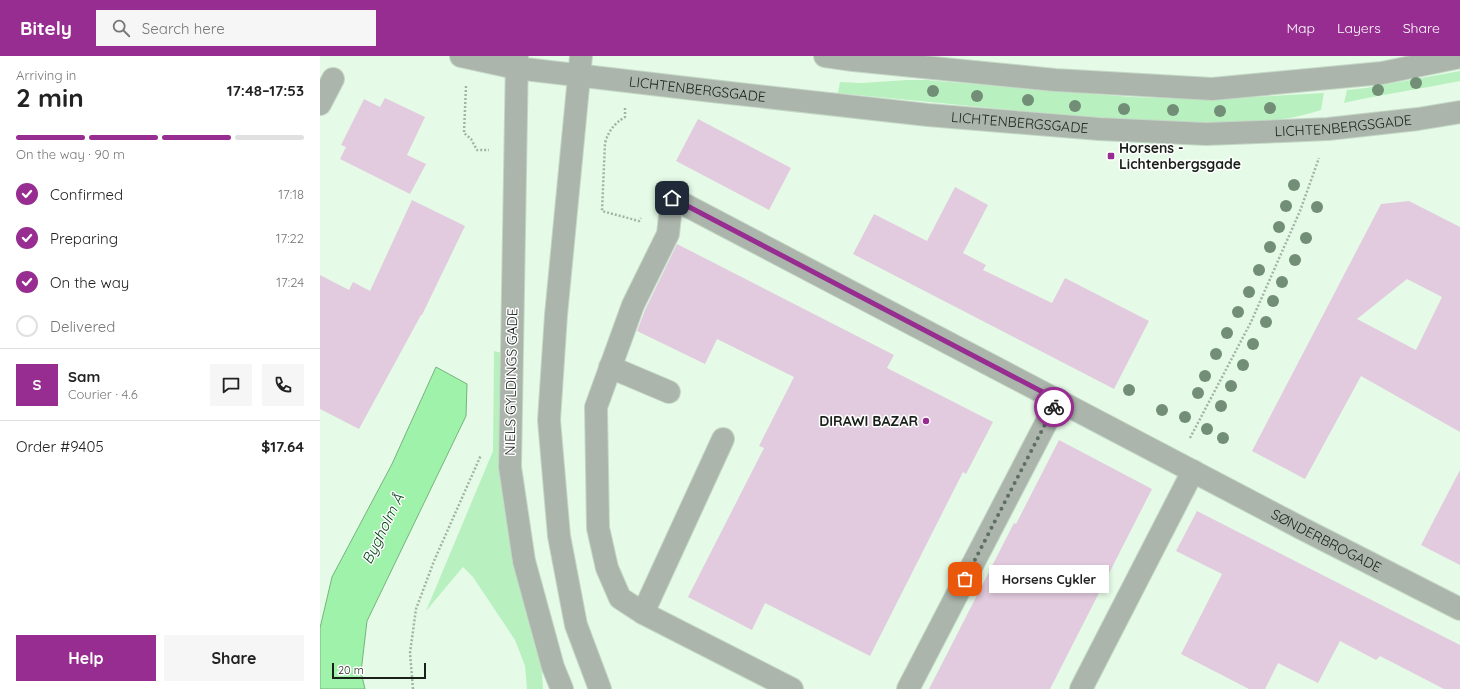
<!DOCTYPE html>
<meta charset="utf-8">
<style>
:root{--surface:#fff;--page:#f6f6f6;--text:#222;--muted:#767676;--line:#e0e0e0;--accent:#972d90}
body{margin:0;font-family:Quicksand,sans-serif;background:var(--page);color:var(--text);height:100vh;display:flex;flex-direction:column;font-size:15px;white-space:nowrap}
*{box-sizing:border-box;margin:0}
p{font-size:13px;color:var(--muted)}
.icon{flex:none;width:22px;height:22px;fill:none;stroke:currentColor;stroke-width:2;stroke-linecap:round;stroke-linejoin:round}
.map{position:relative;flex:1;overflow:hidden}
.drawer{display:flex;flex-direction:column;background:var(--surface);width:320px}
.drawer>*{flex:none}
.scale{position:absolute;left:12px;bottom:10px;width:94px;box-sizing:border-box;padding-left:4px;border:2px solid #19211a;border-top:0;font-size:11px;line-height:14px;white-space:nowrap;color:#19211a;-webkit-text-stroke:3px #fff;paint-order:stroke}
.pin{position:absolute;display:grid;place-items:center;width:34px;height:34px;color:#fff;margin:-17px;border-radius:8px;box-shadow:0 2px 6px #0006}
.courier{position:absolute;display:grid;place-items:center;width:40px;height:40px;margin:-20px;border:3px solid #972d90;border-radius:50%;background:#fff;color:#222;box-shadow:0 1px 5px #0007}
.bubble{position:absolute;height:28px;border-radius:0px;background:var(--surface);box-shadow:0 2px 6px #0003;font-size:13px;font-weight:700;line-height:28px;text-align:center}
.summary em{font-style:normal;font-weight:700}
.summary div{display:flex;flex-direction:column-reverse}
.summary{display:flex;align-items:center;justify-content:space-between;height:68px;padding:0 16px}
h1{font-size:26px;font-weight:700;line-height:30px}
.bar{display:grid;grid-template-columns:repeat(4,1fr);gap:6px 4px;align-content:center;height:48px;padding:0 16px}
.bar i{height:5px;border-radius:3px;background:var(--line)}
.bar .on{background:var(--accent)}
.bar p{grid-column:span 4}
.line{display:flex;align-items:center;gap:10px;padding:0 16px;border-top:1px solid var(--line)}
.line div{flex:1}
.round{display:grid;place-items:center;flex:none;width:42px;height:42px;border-radius:0px;background:var(--page)}
ol{padding:0 16px;list-style:none}
li{display:flex;align-items:center;gap:12px;height:44px}
li p{margin-inline-start:auto}
li .icon{padding:4px;border-radius:50%;background:var(--accent);color:#fff;stroke-width:4}
li:last-child{color:var(--muted)}
li i{width:22px;height:22px;border:2px solid var(--line);border-radius:50%}
.cta{display:flex;gap:8px;margin-top:auto;padding:8px 16px}
.cta a{flex:1;height:46px;border-radius:0px;background:var(--accent);color:#fff;font-size:16px;font-weight:700;line-height:46px;text-align:center}
.cta a+a{background:var(--page);color:var(--text)}
header{display:flex;align-items:center;gap:24px;box-sizing:border-box;height:56px;padding:0 20px;background:var(--accent);color:#fff}
header strong{font-size:19px}
nav{display:flex;gap:22px;margin-inline-start:auto;font-size:14px}
.search{width:280px;height:36px;background:var(--page);display:flex;align-items:center;gap:10px;box-sizing:border-box;padding:0 14px;border-radius:0px;color:var(--muted);font-size:15px}
main{display:flex;flex:1;min-height:0}
.map>svg:first-child{display:block}
.green{fill:#b9f0bf}
.water{fill:#9ff2a9;stroke:#77b37e}
.building{fill:#e2cbde;fill-rule:evenodd}
.lines{fill:none;stroke-linecap:round;stroke-linejoin:round}
.minor-casing{stroke:#c4d8c6;stroke-width:24}
.path{stroke:#a2b4a4;stroke-width:2.5;stroke-dasharray:2 2;stroke-linecap:butt}
.minor{stroke:#acb5ac;stroke-width:22}
.tree{fill:#728e76}
.done{stroke:#606d62;stroke-width:4;stroke-dasharray:0 7.2}
.route{stroke:#972d90;stroke-width:5}
.poi-dot{fill:#972d90;stroke:#fff;stroke-width:1.5}
.labels{text-anchor:middle;stroke-width:3;stroke-linejoin:round;paint-order:stroke}
.street-label{font-size:14px;fill:#19211a;stroke:#fff}
.poi-label{font-size:14px;font-weight:bold;fill:#19211a;stroke:#fff;text-anchor:start}
.water-label{font-size:15px;font-style:italic;fill:#014114;stroke:#fff}
</style>
<header>
<strong>Bitely</strong>
<div class="search"><svg class="icon" aria-label="search" viewBox="0 0 24 24"><circle cx="10" cy="10" r="6"/><path d="M15 15l6 6"/></svg>Search here</div>
<nav><a>Map</a><a>Layers</a><a>Share</a></nav>
</header>
<main>
<section class="drawer">
<div class="summary"><div><h1>2 min</h1><p>Arriving in</p></div><em>17:48–17:53</em></div>
<div class="bar"><i class="on"></i><i class="on"></i><i class="on"></i><i></i><p>On the way · 90 m</p></div>
<ol>
<li><svg class="icon" aria-label="check" viewBox="0 0 24 24"><path d="M5 12l5 5 9-10"/></svg>Confirmed<p>17:18</p></li>
<li><svg class="icon" aria-label="check" viewBox="0 0 24 24"><path d="M5 12l5 5 9-10"/></svg>Preparing<p>17:22</p></li>
<li><svg class="icon" aria-label="check" viewBox="0 0 24 24"><path d="M5 12l5 5 9-10"/></svg>On the way<p>17:24</p></li>
<li><i></i>Delivered</li>
</ol>
<div class="line" style="height:72px"><b class="round" style="background:var(--accent);color:#fff">S</b><div><b>Sam</b><p>Courier · 4.6</p></div><a class="round"><svg class="icon" aria-label="chat" viewBox="0 0 24 24"><path d="M4 5h16v11H9l-5 4z"/></svg></a><a class="round"><svg class="icon" aria-label="phone" viewBox="0 0 24 24"><path d="M5 4h4l2 5-3 2q2 4 5 5l2-3 5 2v4C11 20 4 13 5 4z"/></svg></a></div>
<div class="line" style="height:52px"><div>Order #9405</div><b>$17.64</b></div>
<div class="cta"><a>Help</a><a>Share</a></div>
</section>
<div class="map">
<svg width="1140" height="633" viewBox="0 0 1140 633">
<rect width="100%" height="100%" fill="#e5fbe7"/>
<path class="green" d="M1140,15V25C1102,33 1062,38 1024,47L1027,34L1046,32Z
M587,24H606L811,41L867,43L933,41L1004,37L1001,54C936,75 865,67 798,63C704,56 611,46 518,37L520,26L542,27Z
M174,295L182,297L195,506L211,574L221,606L223,633H207L205,610L195,584L153,521L143,511L106,555L173,395Z"/>
<path class="water" d="M116,311L147,328L146,360L47,565L41,616L45,633H0V572L12,521L72,408Z"/>
<path class="building" d="M65,42L105,61L87,99L106,108L90,138L20,103L26,91L21,89L44,43L60,51Z
M378,63L471,112L449,154L356,105Z
M635,131L668,149L643,197L666,209L663,214L732,247L745,222L829,265L794,333L533,198L554,158L607,185Z
M92,144L145,170L102,259H101L39,373L0,353V219L29,234L33,226L50,235Z
M1089,145L1140,171V376L1041,320L985,423L932,395L1061,148ZM1087,223L1122,241L1096,294L1037,263Z
M357,188L574,299L567,312L673,366L646,418L643,416L550,600L445,547L432,574L368,541L444,392L439,390L474,321L397,283L385,308L317,275L325,254Z
M739,384L832,433L730,633H609L694,467L696,468Z
M1140,414V509L1101,489Z
M877,455L1140,589V633H1124L1060,600L1056,604L1020,585L998,627L958,607L945,633H929L861,598L902,518L856,495Z"/>
<g class="lines">
<defs>
<g id="minor">
<path id="s1" d="M141,0L196,12L392,35L608,59L779,73L886,78L963,75L1008,73L1098,63L1140,56"/>
<path d="M197,0L190,411L204,505L233,611L242,633"/>
<path d="M261,0L236,259L229,364L239,480L256,569L280,633"/>
<path d="M505,0L533,4L735,24L892,33L1062,17L1140,1"/>
<path d="M0,48L13,23"/>
<path d="M290,311L349,336"/>
<path d="M323,557L403,383"/>
<path id="s2" d="M472,633L323,557L300,542L287,512L278,472L276,351L313,249L348,178L352,142L983,473L1140,553"/>
<path d="M588,633L738,344"/>
<path d="M761,633L873,415"/>
</g>
</defs>
<use href="#minor" class="minor-casing"/>
<path class="path" d="M146,30L144,77L151,83L157,94H169
M305,52V61C294,68 289,74 285,87L282,155L319,165L321,162
M870,382L931,266L980,155L999,102
M93,633L90,597L96,553L114,505L161,399"/>
<use href="#minor" class="minor"/>
</g>
<g class="tree">
<circle cx="1096" cy="27" r="6"/>
<circle cx="1058" cy="34" r="6"/>
<circle cx="613" cy="35" r="6"/>
<circle cx="657" cy="40" r="6"/>
<circle cx="708" cy="44" r="6"/>
<circle cx="755" cy="50" r="6"/>
<circle cx="950" cy="52" r="6"/>
<circle cx="804" cy="53" r="6"/>
<circle cx="853" cy="54" r="6"/>
<circle cx="900" cy="55" r="6"/>
<circle cx="974" cy="129" r="6"/>
<circle cx="966" cy="150" r="6"/>
<circle cx="997" cy="151" r="6"/>
<circle cx="959" cy="171" r="6"/>
<circle cx="986" cy="182" r="6"/>
<circle cx="950" cy="191" r="6"/>
<circle cx="975" cy="204" r="6"/>
<circle cx="939" cy="214" r="6"/>
<circle cx="962" cy="226" r="6"/>
<circle cx="929" cy="236" r="6"/>
<circle cx="953" cy="245" r="6"/>
<circle cx="918" cy="256" r="6"/>
<circle cx="946" cy="266" r="6"/>
<circle cx="907" cy="277" r="6"/>
<circle cx="933" cy="288" r="6"/>
<circle cx="896" cy="298" r="6"/>
<circle cx="923" cy="309" r="6"/>
<circle cx="885" cy="320" r="6"/>
<circle cx="911" cy="330" r="6"/>
<circle cx="809" cy="334" r="6"/>
<circle cx="878" cy="337" r="6"/>
<circle cx="901" cy="350" r="6"/>
<circle cx="842" cy="354" r="6"/>
<circle cx="865" cy="361" r="6"/>
<circle cx="887" cy="373" r="6"/>
<circle cx="903" cy="382" r="6"/>
</g>
<g class="lines">
<path class="done" d="M645,523L734,351"/>
<path class="route" d="M352,142L738,344L734,351"/>
</g>
<g class="poi-dot">
<rect x="787" y="96" width="8" height="8" rx="2"/>
<circle cx="606" cy="365" r="4"/>
</g>
<g class="labels">
<g class="street-label">
<text dy="5" stroke="none"><textPath href="#s1" startOffset="239">LICHTENBERGSGADE</textPath></text>
<text dy="5" stroke="none"><textPath href="#s1" startOffset="563">LICHTENBERGSGADE</textPath></text>
<text dy="5" stroke="none"><textPath href="#s1" startOffset="887">LICHTENBERGSGADE</textPath></text>
<text transform="translate(191 326) rotate(-89)" y="5">NIELS GYLDINGS GADE</text>
<text dy="5" stroke="none"><textPath href="#s2" startOffset="1352">SØNDERBROGADE</textPath></text>
</g>
<g class="poi-label">
<text x="799" y="97">Horsens -<tspan x="799" dy="16">Lichtenbergsgade</tspan></text>
<text x="598" y="370" text-anchor="end">DIRAWI BAZAR</text>
</g>
<g class="water-label">
<text transform="translate(63 473) rotate(-64)" y="5">Bygholm Å</text>
</g>
</g>
</svg>
<div class="scale">20 m</div>
<div class="pin" style="left:645px;top:523px;background:#ea580c"><svg class="icon" aria-label="bag" viewBox="0 0 24 24"><path d="M5 8h14l-1 12H6zM9 8a3 3 0 0 1 6 0"/></svg></div>
<div class="pin" style="left:352px;top:142px;background:#1f2937"><svg class="icon" aria-label="home" viewBox="0 0 24 24"><path d="M3 11l9-7 9 7M6 9v11h12V9"/></svg></div>
<div class="courier" style="left:734px;top:351px"><svg class="icon" aria-label="bike" viewBox="0 0 24 24"><circle cx="6" cy="16" r="4"/><circle cx="18" cy="16" r="4"/><path d="M6 16l4-8h5l3 8M10 8l3 8H6M13 5h3"/></svg></div>
<div class="bubble" style="left:669px;top:509px;width:120px">Horsens Cykler</div>
</div>
</main>
